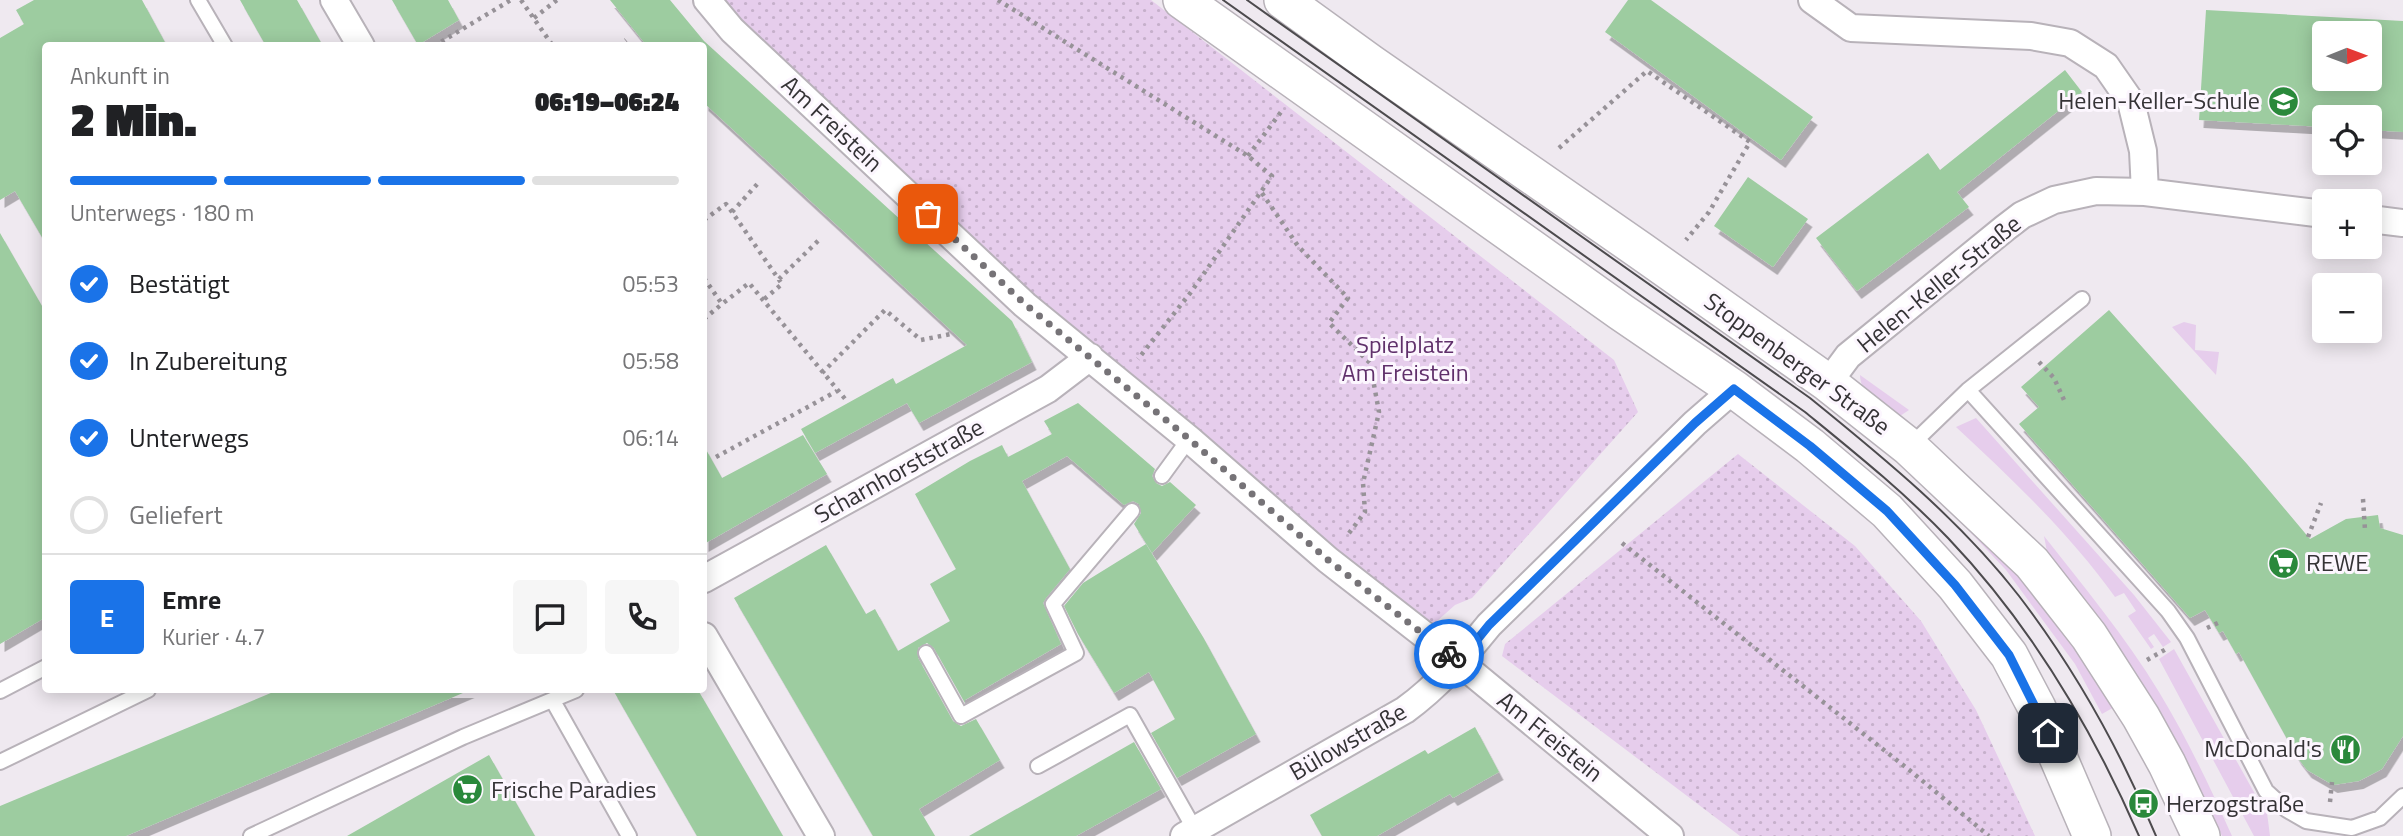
<!DOCTYPE html>
<html lang="de">
<meta charset="utf-8">
<style>
:root{--surface:#fff;--page:#f6f6f6;--text:#202124;--muted:#757577;--line:#e0e0e0;--accent:#1a73e8}
body{margin:0;font-family:"Titillium Web",sans-serif;background:var(--page);color:var(--text);height:100vh;display:flex;flex-direction:column;font-size:26px;white-space:nowrap}
*{box-sizing:border-box;margin:0}
p{font-size:23px;color:var(--muted)}
.icon{flex:none;width:38px;height:38px;fill:none;stroke:currentColor;stroke-width:2;stroke-linecap:round;stroke-linejoin:round}
.map{position:relative;flex:1;overflow:hidden}
.sheet{position:absolute;left:42px;top:42px;width:665px;height:651px;display:flex;flex-direction:column;background:var(--surface);border-radius:7px;box-shadow:0 4px 18px #0003}
.sheet>*{flex:none}
.needle{width:46px;rotate:89deg}
.fabs{position:absolute;left:2312px;top:21px;display:grid;gap:14px}
.fabs a{display:grid;place-items:center;width:70px;height:70px;border-radius:7px;background:var(--surface);box-shadow:0 4px 18px #0003;font-size:35px}
.pin{position:absolute;display:grid;place-items:center;width:60px;height:60px;color:#fff;margin:-30px;border-radius:14px;box-shadow:0 4px 10px #0006}
.courier{position:absolute;display:grid;place-items:center;width:70px;height:70px;margin:-35px;border:5px solid #1a73e8;border-radius:50%;background:#fff;color:#222;box-shadow:0 2px 9px #0007}
.summary em{font-style:normal;font-weight:800}
.summary div{display:flex;flex-direction:column-reverse}
.summary{display:flex;align-items:center;justify-content:space-between;height:119px;padding:0 28px}
h1{font-size:46px;font-weight:800;line-height:52px}
.bar{display:grid;grid-template-columns:repeat(4,1fr);gap:10px 7px;align-content:center;height:84px;padding:0 28px}
.bar i{height:9px;border-radius:5px;background:var(--line)}
.bar .on{background:var(--accent)}
.bar p{grid-column:span 4}
.line{display:flex;align-items:center;gap:18px;padding:0 28px;border-top:2px solid var(--line)}
.line div{flex:1}
.round{display:grid;place-items:center;flex:none;width:74px;height:74px;border-radius:7px;background:var(--page)}
ol{padding:0 28px;list-style:none}
li{display:flex;align-items:center;gap:21px;height:77px}
li p{margin-inline-start:auto}
li .icon{padding:7px;border-radius:50%;background:var(--accent);color:#fff;stroke-width:4}
li:last-child{color:var(--muted)}
li i{width:38px;height:38px;border:4px solid var(--line);border-radius:50%}
.map>svg:first-child{display:block}
.grass{fill:#e6cdec}
.park{fill:url(#park-dots)}
.building{fill:#9dcca0;fill-rule:evenodd;filter:url(#shadow)}
.lines{fill:none;stroke-linecap:round;stroke-linejoin:round}
.service-casing{stroke:#b8b2b9;stroke-width:18}
.minor-casing{stroke:#b8b2b9;stroke-width:30}
.secondary-casing{stroke:#b8b2b9;stroke-width:40}
.path{stroke:#979298;stroke-width:4.5;stroke-dasharray:3.5 5;stroke-linecap:butt}
.service{stroke:#fff;stroke-width:14}
.minor{stroke:#fff;stroke-width:26}
.secondary{stroke:#fff;stroke-width:37}
.tram{stroke:#4d4b4e;stroke-width:2}
.done{stroke:#767377;stroke-width:7;stroke-dasharray:0 12.6}
.route{stroke:#1a73e8;stroke-width:9}
.labels{text-anchor:middle;stroke-width:6;stroke-linejoin:round;paint-order:stroke}
.poi-label{font-size:24px;fill:#353336;stroke:#fcf6fe;text-anchor:start}
.street-label{font-size:24px;fill:#353336;stroke:#fcf6fe}
.park-label{font-size:24px;fill:#60306b;stroke:#fcf6fe}
</style>
<div class="map">
<svg width="2403" height="836" viewBox="0 0 2403 836">
<defs>
<pattern id="park-dots" width="8" height="8" patternUnits="userSpaceOnUse" patternTransform="scale(1.75)"><rect width="8" height="8" fill="#e6cdec"/><path d="M2 2h.1M6 6h.1" fill="none" stroke="#c6b0cb" stroke-width="1.8" stroke-linecap="round"/></pattern>
<filter id="shadow"><feDropShadow dx="4.5" dy="8" stdDeviation="0" flood-color="#0004"/></filter>
</defs>
<rect width="100%" height="100%" fill="#efe9f0"/>
<path class="grass" d="M2184,322L2196,325L2195,350L2219,352L2216,375L2172,327Z
M1860,375L1909,410L1900,416C1882,411 1860,394 1860,375Z
M1976,418L2134,595L2171,642L2163,647L2154,634L2148,638L2154,647L2151,649L2128,616L2136,611L2124,593L2115,597C2070,534 2013,480 1956,427Z
M1938,498L2026,582L2064,631L2116,706L2102,714L2075,664L2006,570Z
M2044,536C2084,587 2125,636 2159,692C2187,738 2210,787 2232,836H2222L2176,740L2112,637L2048,557Z
M2174,649L2255,794L2266,805L2270,836H2254L2159,659Z"/>
<path class="park" d="M714,0H1151L1614,360L1638,412L1472,598L1455,605L1426,631L1128,383Z
M1738,454L1855,546L1921,621L1976,710L2035,836H1740L1502,656L1505,644Z"/>
<path class="building" d="M34,0H142L167,46H46V244L15,191L0,200V38L24,24L16,10Z
M240,0H297L323,46H266Z
M392,0H448L459,20L418,45Z
M610,0H670L704,41L1012,321L1032,362L919,423L907,403L815,453L801,429L893,378L896,384L967,345L704,103V46H647Z
M1628,0H1651L1813,117L1781,160L1605,32Z
M2206,10L2403,21V132L2370,130V117H2324V127L2199,120ZM2324,33H2370V79H2324Z
M2065,70L2082,92L1957,192L1969,207L1857,291L1816,238L1928,153L1940,170Z
M1748,177L1808,219L1773,267L1714,226Z
M0,233L46,313V617L0,644Z
M2109,310L2247,464L2310,539L2346,519L2378,515L2380,528L2403,535V736L2382,769L2359,781L2333,785L2307,770L2297,757L2239,652L2236,654L2223,631L2219,633L2205,610L2190,618L2019,424L2039,407L2021,387Z
M1078,403L1155,469L1152,476L1156,483L1162,486L1170,482L1196,505L1152,553L1134,524L1141,513L1139,504L1133,501L1124,505L1067,456L1022,481L1070,569L1046,598L1043,603L1061,644L965,700V703L934,648L927,643L918,648V658L953,721L961,726L976,719L1000,760L919,809L935,836H873L734,598L826,545L866,614L875,609L898,651L950,621L930,584L956,569L915,494L970,461L1002,445L1008,457L1052,434L1044,421Z
M803,435L827,474L704,544V446L722,478Z
M1146,544L1203,637L1256,734L1177,778L1151,733L1175,719L1149,672L1114,693L1078,634L1064,606L1083,583Z
M278,690H470L126,836H0V806Z
M613,690H698L783,836H697Z
M1475,727L1499,772L1453,798L1450,794L1377,836H1322L1310,815L1425,750L1428,754Z
M1134,742L1161,789L1076,836H969Z
M489,755L535,836H347Z"/>
<g class="lines">
<defs>
<path id="service" d="M198,0L225,46
M1968,390L2168,611L2187,638L2266,791L2287,810L2306,821L2352,828L2380,818L2403,796
M1910,446L1968,390L2082,299
M1162,476L1189,439
M926,653L961,716L1076,653L1053,604L1132,511
M0,691L46,667
M553,701L629,836
M0,762L148,690
M1038,766L1130,715L1195,830
M251,836L463,737L576,690"/>
<path id="minor" d="M334,0L361,46
M707,0L732,30L1025,305L1189,439L1328,560L1459,662L1670,836
M1812,0L1851,28L2031,36L2070,43L2106,66L2131,102L2143,151L2145,192
M2370,219L2403,223
M1828,383L1848,356L2005,228L2022,215L2054,200L2096,191L2145,192L2324,214
M704,579L1048,389L1090,357
M704,636L821,836
M1184,836L1405,710C1438,686 1463,657 1489,625L1695,423L1734,389"/>
<path id="secondary" d="M1182,0L1621,312L1734,389L1810,446L1887,511L1955,585L2009,655L2037,708L2092,836
M1283,0L1370,63L1641,251L1828,383L1909,447L2032,563L2089,636L2141,717L2167,764L2201,836"/>
</defs>
<use href="#service" class="service-casing"/>
<use href="#minor" class="minor-casing"/>
<use href="#secondary" class="secondary-casing"/>
<path class="path" d="M521,0L553,46
M998,0L1248,156L1272,176L1191,292L1138,359
M534,18L557,0
M434,46L511,0
M619,46L626,40
M1559,148L1647,71L1750,142L1709,212L1686,240
M1248,156L1281,112
M1262,193L1298,246L1348,298L1329,323L1370,363L1379,412L1363,483L1365,512L1346,537
M732,212L760,181
M704,220L726,204L732,212L782,284L762,301
M704,278L722,304L749,283L846,400
M779,279L821,238
M704,319L722,304
M2039,362L2054,378L2064,400
M822,373L885,310L921,340L951,334
M716,457L837,391
M2363,499L2365,530
M2308,537L2321,503
M1622,543L1913,773L1989,836
M2207,628L2222,621
M2147,660L2168,648
M2330,802L2332,782"/>
<use href="#service" class="service"/>
<use href="#minor" class="minor"/>
<use href="#secondary" class="secondary"/>
<path class="tram" d="M1223,0L1805,412C1854,452 1904,492 1948,538C2030,624 2092,728 2139,836
M1247,0L1810,398C1884,458 1960,520 2019,596C2074,668 2121,752 2156,836"/>
</g>
<g class="lines">
<path class="done" d="M928,214L1026,305L1189,439L1328,560L1449,654"/>
<path class="route" d="M1449,654L1459,662L1489,625L1695,423L1734,389L1810,446L1887,511L1955,585L2009,655L2048,733"/>
</g>
<defs>
<symbol id="university-disc" viewBox="-11 -11 22 22"><circle r="9.5" fill="#2a893b" stroke="#fcf6fe"/><path d="M0-5L7-2L0 1L-7-2ZM-4 1L0 2.5L4 1V4Q0 6-4 4Z" fill="#fff"/></symbol>
<symbol id="supermarket-disc" viewBox="-11 -11 22 22"><circle r="9.5" fill="#2a893b" stroke="#fcf6fe"/><path d="M-6-5.5h2.5l.6 2H6L4.5 2H-2.5L-4.4-4H-6ZM-1.5 3.2a1.3 1.3 0 1 0 .1 0ZM3 3.2a1.3 1.3 0 1 0 .1 0Z" fill="#fff"/></symbol>
<symbol id="restaurant-disc" viewBox="-11 -11 22 22"><circle r="9.5" fill="#2a893b" stroke="#fcf6fe"/><path d="M-5-6h1v4h1v-4h1v4h1v-4h1v5L-1.5 .5V6h-2V.5L-5-1ZM5-6V6H3V1.5H1.5Q1.5-4 5-6Z" fill="#fff"/></symbol>
<symbol id="bus-disc" viewBox="-11 -11 22 22"><circle r="9.5" fill="#2a893b" stroke="#fcf6fe"/><path d="M-5-6H5V4H4V6H2V4H-2V6H-4V4H-5ZM-3.5-4V0h7V-4ZM-3.5 1.2v1.5H-2V1.2ZM2 1.2v1.5H3.5V1.2Z" fill="#fff"/></symbol>
</defs>
<g fill-rule="evenodd">
<use href="#university-disc" x="2266" y="84" width="35" height="35"/>
<use href="#supermarket-disc" x="2266" y="546" width="35" height="35"/>
<use href="#restaurant-disc" x="2328" y="732" width="35" height="35"/>
<use href="#supermarket-disc" x="450" y="772" width="35" height="35"/>
<use href="#bus-disc" x="2126" y="786" width="35" height="35"/>
</g>
<g class="labels">
<g class="poi-label">
<text x="2260" y="109" text-anchor="end">Helen-Keller-Schule</text>
<text x="2306" y="571">REWE</text>
<text x="2322" y="757" text-anchor="end">McDonald's</text>
<text x="491" y="798">Frische Paradies</text>
<text x="2166" y="812">Herzogstraße</text>
</g>
<g class="street-label">
<text transform="translate(832 124) rotate(43)" y="8">Am Freistein</text>
<text transform="translate(1939 284) rotate(-39)" y="8">Helen-Keller-Straße</text>
<text transform="translate(1797 364) rotate(36)" y="8">Stoppenberger Straße</text>
<text transform="translate(899 471) rotate(-29)" y="8">Scharnhorststraße</text>
<text transform="translate(1550 737) rotate(39)" y="8">Am Freistein</text>
<text transform="translate(1348 742) rotate(-30)" y="8">Bülowstraße</text>
</g>
<g class="park-label">
<text x="1405" y="353">Spielplatz<tspan x="1405" dy="28">Am Freistein</tspan></text>
</g>
</g>
</svg>
<div class="fabs">
<a><svg class="needle" viewBox="-14 -14 28 28"><path d="M0-13l5 13h-10z" fill="#e53935"/><path d="M0 13l5-13h-10z" fill="#757577"/></svg></a>
<a><svg class="icon" aria-label="locate" viewBox="0 0 24 24"><circle cx="12" cy="12" r="6"/><path d="M12 2v4M12 18v4M2 12h4M18 12h4"/></svg></a>
<a>+</a>
<a>−</a>
</div>
<div class="pin" style="left:928px;top:214px;background:#ea580c"><svg class="icon" aria-label="bag" viewBox="0 0 24 24"><path d="M5 8h14l-1 12H6zM9 8a3 3 0 0 1 6 0"/></svg></div>
<div class="pin" style="left:2048px;top:733px;background:#1f2937"><svg class="icon" aria-label="home" viewBox="0 0 24 24"><path d="M3 11l9-7 9 7M6 9v11h12V9"/></svg></div>
<div class="courier" style="left:1449px;top:654px"><svg class="icon" aria-label="bike" viewBox="0 0 24 24"><circle cx="6" cy="16" r="4"/><circle cx="18" cy="16" r="4"/><path d="M6 16l4-8h5l3 8M10 8l3 8H6M13 5h3"/></svg></div>
<section class="sheet">
<div class="summary"><div><h1>2 Min.</h1><p>Ankunft in</p></div><em>06:19–06:24</em></div>
<div class="bar"><i class="on"></i><i class="on"></i><i class="on"></i><i></i><p>Unterwegs · 180 m</p></div>
<ol>
<li><svg class="icon" aria-label="check" viewBox="0 0 24 24"><path d="M5 12l5 5 9-10"/></svg>Bestätigt<p>05:53</p></li>
<li><svg class="icon" aria-label="check" viewBox="0 0 24 24"><path d="M5 12l5 5 9-10"/></svg>In Zubereitung<p>05:58</p></li>
<li><svg class="icon" aria-label="check" viewBox="0 0 24 24"><path d="M5 12l5 5 9-10"/></svg>Unterwegs<p>06:14</p></li>
<li><i></i>Geliefert</li>
</ol>
<div class="line" style="height:126px"><b class="round" style="background:var(--accent);color:#fff">E</b><div><b>Emre</b><p>Kurier · 4.7</p></div><a class="round"><svg class="icon" aria-label="chat" viewBox="0 0 24 24"><path d="M4 5h16v11H9l-5 4z"/></svg></a><a class="round"><svg class="icon" aria-label="phone" viewBox="0 0 24 24"><path d="M5 4h4l2 5-3 2q2 4 5 5l2-3 5 2v4C11 20 4 13 5 4z"/></svg></a></div>
</section>
</div>
